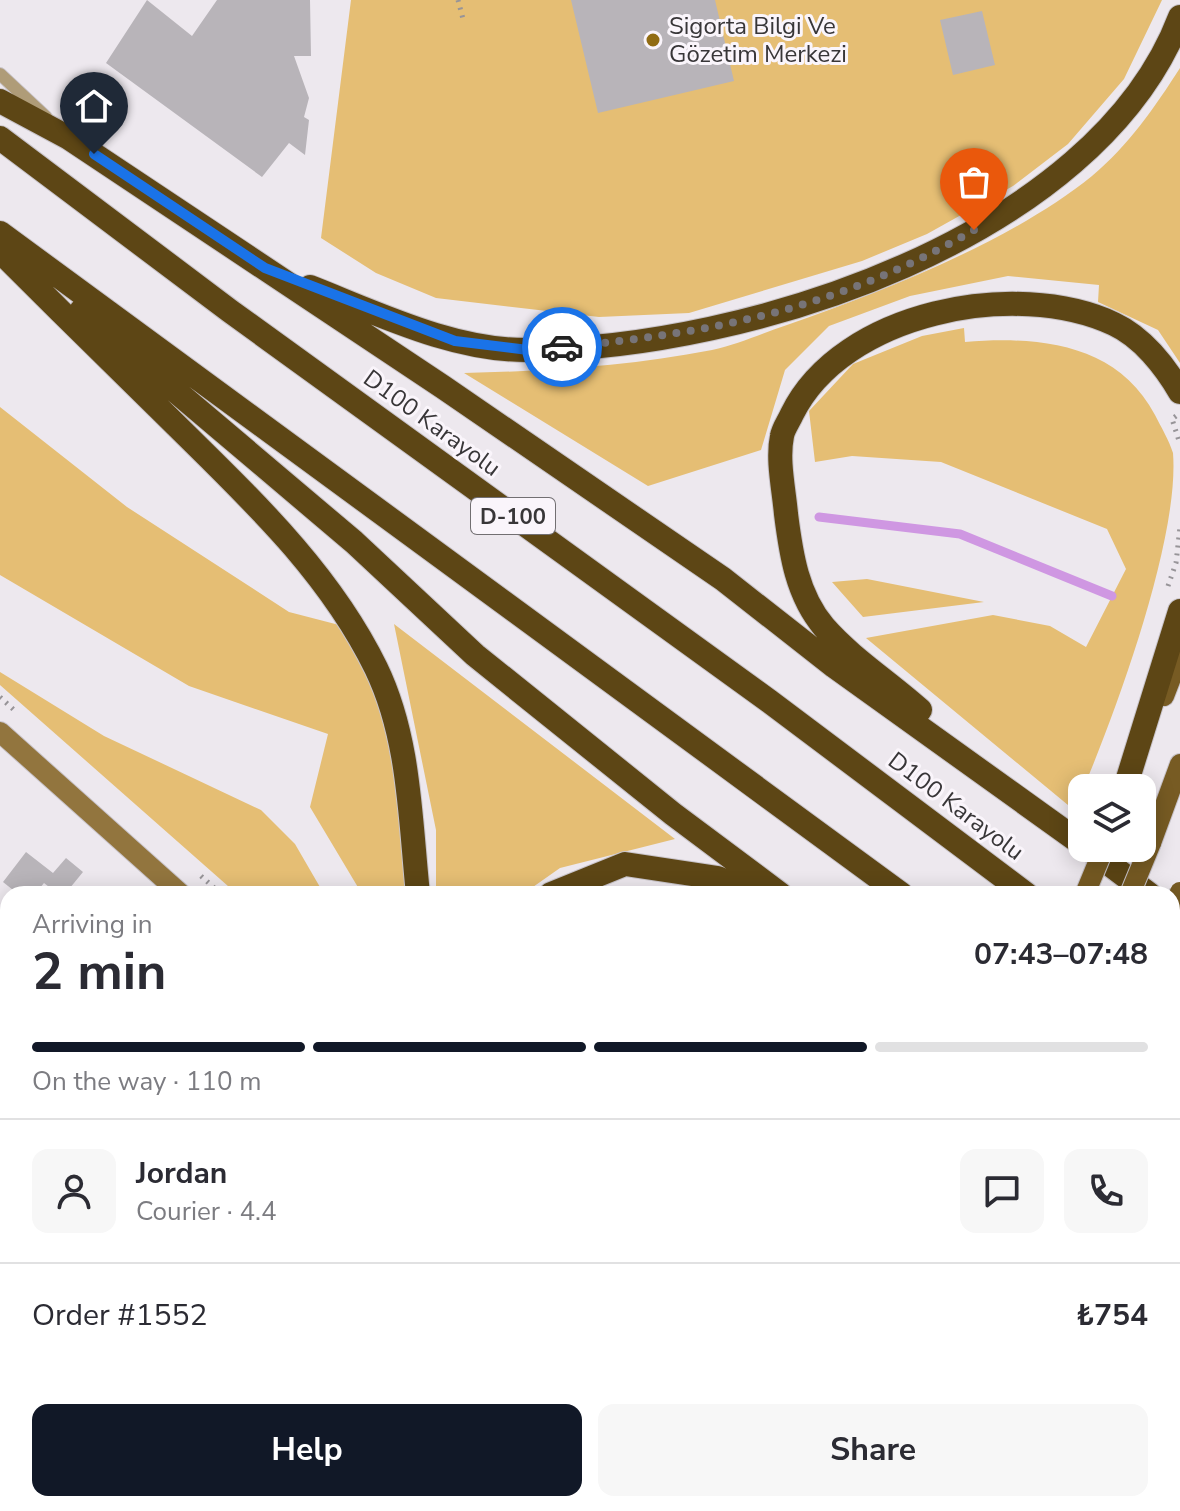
<!DOCTYPE html>
<meta charset="utf-8">
<style>
:root{--surface:#fff;--page:#f7f7f7;--text:#2b2b33;--muted:#7c7c81;--line:#e1e1e2;--accent:#111827}
body{margin:0;font-family:"Nunito Sans",sans-serif;background:var(--page);color:var(--text);height:100vh;display:flex;flex-direction:column;font-size:30px;white-space:nowrap}
*{box-sizing:border-box;margin:0}
p{font-size:26px;color:var(--muted)}
.icon{flex:none;width:44px;height:44px;fill:none;stroke:currentColor;stroke-width:2;stroke-linecap:round;stroke-linejoin:round}
.map{position:relative;flex:1;overflow:hidden}
.side{position:absolute;left:0px;top:886px;width:1180px;height:626px;display:flex;flex-direction:column;background:var(--surface);border-radius:24px 24px 0 0;box-shadow:0 4px 20px #0003}
.side>*{flex:none}
.tools{position:absolute;left:1068px;top:774px;display:grid;gap:16px}
.tools a{display:grid;place-items:center;width:88px;height:88px;border-radius:16px;background:var(--surface);box-shadow:0 4px 20px #0003;font-size:40px}
.pin{position:absolute;display:grid;place-items:center;width:68px;height:68px;color:#fff;margin:-82px -34px;border-radius:50% 50% 50% 0;rotate:-45deg;box-shadow:0 0 8px #0007}
.pin .icon{rotate:45deg}
.courier{position:absolute;display:grid;place-items:center;width:80px;height:80px;margin:-40px;border:6px solid #1a73e8;border-radius:50%;background:#fff;color:#222;box-shadow:0 2px 10px #0007}
.headline em{font-style:normal;font-weight:700}
.headline div{display:flex;flex-direction:column-reverse}
.headline{display:flex;align-items:center;justify-content:space-between;height:136px;padding:0 32px}
h1{font-size:52px;font-weight:700;line-height:60px}
.bar{display:grid;grid-template-columns:repeat(4,1fr);gap:12px 8px;align-content:center;height:96px;padding:0 32px}
.bar i{height:10px;border-radius:6px;background:var(--line)}
.bar .current{background:var(--accent)}
.bar p{grid-column:span 4}
.line{display:flex;align-items:center;gap:20px;padding:0 32px;border-top:2px solid var(--line)}
.line div{flex:1}
.round{display:grid;place-items:center;flex:none;width:84px;height:84px;border-radius:16px;background:var(--page)}
.button{display:flex;gap:16px;margin-top:auto;padding:16px 32px}
.button a{flex:1;height:92px;border-radius:16px;background:var(--accent);color:#fff;font-size:32px;font-weight:700;line-height:92px;text-align:center}
.button a+a{background:var(--page);color:var(--text)}
.map>svg:first-child{display:block}
.built{fill:#e3dae5}
.green{fill:#e5be74}
.lines{fill:none;stroke-linecap:round;stroke-linejoin:round}
.stream{stroke:#cf97e2;stroke-width:9}
.building{fill:#b8b4b9}
.lane-casing{stroke:#c9c4ca;stroke-width:14}
.street-casing{stroke:#c9c4ca;stroke-width:22}
.secondary-casing{stroke:#c9c4ca;stroke-width:22}
.primary-casing{stroke:#c9c4ca;stroke-width:22}
.highway-casing{stroke:#c9c4ca;stroke-width:26}
.path{stroke:#979498;stroke-width:5;stroke-dasharray:2 6;stroke-linecap:butt}
.lane{stroke:#af9c78;stroke-width:12}
.street{stroke:#af9c78;stroke-width:20}
.secondary{stroke:#92753e;stroke-width:20}
.primary{stroke:#775b23;stroke-width:20}
.highway{stroke:#5d4615;stroke-width:24}
.primary-bridge-casing{stroke:#c9c4ca;stroke-width:22;stroke-linecap:butt}
.primary-bridge{stroke:#775b23;stroke-width:20}
.done{stroke:#777478;stroke-width:8;stroke-dasharray:0 14.4}
.route{stroke:#1a73e8;stroke-width:10}
.poi-dot{fill:#916c13;stroke:#faf5fb;stroke-width:3}
.labels{text-anchor:middle;stroke-width:6;stroke-linejoin:round;paint-order:stroke}
.shield{fill:#faf5fb;stroke:#726f72;stroke-width:2}
.shield-label{font-size:22px;font-weight:bold;fill:#383638}
.poi-label{font-size:24px;fill:#383638;stroke:#faf5fb;text-anchor:start}
.street-label{font-size:24px;fill:#383638;stroke:#faf5fb}
</style>
<div class="map">
<svg width="1180" height="1511" viewBox="0 0 1180 1511">
<rect width="100%" height="100%" fill="#ede8ee"/>
<path class="built" d="M380,1504H579L580,1511H399Z"/>
<path class="green" d="M351,0H1162L1124,79L1068,144L1013,186L927,234L862,261L689,313L599,317L436,298L376,273L321,238Z
M1180,68V363L1158,330L1098,302L1099,285L1008,276L910,296L829,326L785,370L761,450L648,486L464,373C548,371 630,366 712,350C737,345 763,333 787,325C884,291 1012,241 1092,176C1128,146 1155,107 1180,68Z
M964,328L965,342C1038,336 1117,343 1155,415C1161,427 1169,440 1173,453C1180,542 1110,729 1074,810L866,638L993,615L1050,626L1086,647L1126,569L1107,529L941,462L852,456L815,462L809,411L853,364L922,336Z
M0,407L127,507L289,612L343,626L377,692L397,755L415,894H362L310,807L328,734L189,686L0,575Z
M867,579L984,602L863,617L832,582Z
M394,624L675,839L560,868L523,894H436V830Z
M0,672L104,736L261,810L295,844L324,894H237L0,685Z
M1172,1227L1180,1233V1511H1043V1504H1172Z"/>
<g class="lines">
<path class="stream" d="M819,517L960,534L1112,596"/>
</g>
<path class="building" d="M147,0L192,36L217,0H310L311,56H294L309,98L304,117L309,120L305,155L289,143L262,177L106,63Z
M571,0H715L734,81L598,113Z
M982,11L995,65L953,75L940,20Z
M26,852L53,873L66,858L83,872L65,894H58L44,883L35,894H18L3,882Z
M0,972L8,978V1015L0,1025Z
M2,1116L8,1123V1235L0,1227Z
M8,1241V1293L0,1298V1246Z
M0,1413L8,1416V1482L0,1479Z
M178,1504H240L245,1506L242,1511H175Z"/>
<g class="lines">
<defs>
<path id="lane" d="M0,74L46,117
M0,1378L8,1383
M119,1504L122,1511
M813,1511L814,1504"/>
<path id="street" d="M0,1087L8,1094
M0,1350L8,1343
M358,1504L375,1511
M308,1511L311,1504"/>
<path id="secondary" d="M0,732L181,894
M604,1511L605,1504"/>
<path id="primary" d="M1164,696L1180,655
M1151,843L1180,764
M841,1511L844,1504
M876,1511L879,1504
M932,1511L935,1504
M968,1511L971,1504"/>
<path id="highway" d="M0,101L69,138L443,387L723,579L834,666L1082,844
M0,138L230,311L769,701L1026,894
M0,233L901,894
M0,251C60,311 121,371 181,430C255,503 330,574 376,668C410,738 410,819 418,894
M310,287C379,314 454,351 529,350C746,349 1096,238 1180,17
M81,311L354,542L475,655L673,814L780,894
M920,710C890,683 851,658 824,627C797,595 791,554 786,514C784,490 777,460 782,436C783,429 789,421 792,414C842,312 1016,278 1114,324C1142,337 1165,366 1180,392
M1125,788L1180,611
M1088,848L1149,894
M551,894L625,864L718,878L752,894
M1172,1096L1180,1101
M1172,1186L1180,1192
M767,1504L769,1511
M1017,1504L1018,1511"/>
</defs>
<use href="#lane" class="lane-casing"/>
<use href="#street" class="street-casing"/>
<use href="#secondary" class="secondary-casing"/>
<use href="#primary" class="primary-casing"/>
<use href="#highway" class="highway-casing"/>
<path class="path" d="M458,0L463,19
M1176,416L1172,419L1180,444
M1168,586L1176,563L1180,527
M0,697L14,710
M201,876L221,894"/>
<use href="#lane" class="lane"/>
<use href="#street" class="street"/>
<use href="#secondary" class="secondary"/>
<use href="#primary" class="primary"/>
<use href="#highway" class="highway"/>
<defs>
<path id="primary-bridge" d="M1085,894L1104,848
M1130,894L1151,843
M1172,913L1180,892
M1172,1018L1180,998"/>
</defs>
<use href="#primary-bridge" class="primary-bridge-casing"/>
<use href="#primary-bridge" class="primary-bridge"/>
</g>
<g class="lines">
<path class="done" d="M562,347C715,333 839,308 974,230"/>
<path class="route" d="M94,154L265,268L455,341L528,350L562,347"/>
</g>
<circle class="poi-dot" cx="653" cy="40" r="8"/>
<g class="labels">
<rect class="shield" x="471" y="498" width="84" height="36" rx="6"/>
<g class="shield-label">
<text x="513" y="524">D-100</text>
</g>
<g class="poi-label">
<text x="669" y="34">Sigorta Bilgi Ve<tspan x="669" dy="28">Gözetim Merkezi</tspan></text>
</g>
<g class="street-label">
<text transform="translate(432 423) rotate(36)" y="8">D100 Karayolu</text>
<text transform="translate(956 806) rotate(37)" y="8">D100 Karayolu</text>
</g>
</g>
</svg>
<div class="tools">
<a><svg class="icon" aria-label="layers" viewBox="0 0 24 24"><path d="M12 4l9 5-9 5-9-5zM3 14l9 5 9-5"/></svg></a>
</div>
<div class="pin" style="left:974px;top:230px;background:#ea580c"><svg class="icon" aria-label="bag" viewBox="0 0 24 24"><path d="M5 8h14l-1 12H6zM9 8a3 3 0 0 1 6 0"/></svg></div>
<div class="pin" style="left:94px;top:154px;background:#1f2937"><svg class="icon" aria-label="home" viewBox="0 0 24 24"><path d="M3 11l9-7 9 7M6 9v11h12V9"/></svg></div>
<div class="courier" style="left:562px;top:347px"><svg class="icon" aria-label="car" viewBox="0 0 24 24"><path d="M5 17H2v-5l4-1 3-4h7l3 4 3 1v5h-3M9 17h6M6 11h13"/><circle cx="7" cy="17" r="2"/><circle cx="17" cy="17" r="2"/></svg></div>
<section class="side">
<div class="headline"><div><h1>2 min</h1><p>Arriving in</p></div><em>07:43–07:48</em></div>
<div class="bar"><i class="current"></i><i class="current"></i><i class="current"></i><i></i><p>On the way · 110 m</p></div>
<div class="line" style="height:144px"><a class="round"><svg class="icon" aria-label="person" viewBox="0 0 24 24"><circle cx="12" cy="8" r="4"/><path d="M4 21q1-7 8-7t8 7"/></svg></a><div><b>Jordan</b><p>Courier · 4.4</p></div><a class="round"><svg class="icon" aria-label="chat" viewBox="0 0 24 24"><path d="M4 5h16v11H9l-5 4z"/></svg></a><a class="round"><svg class="icon" aria-label="phone" viewBox="0 0 24 24"><path d="M5 4h4l2 5-3 2q2 4 5 5l2-3 5 2v4C11 20 4 13 5 4z"/></svg></a></div>
<div class="line" style="height:104px"><div>Order #1552</div><b>₺754</b></div>
<div class="button"><a>Help</a><a>Share</a></div>
</section>
</div>
